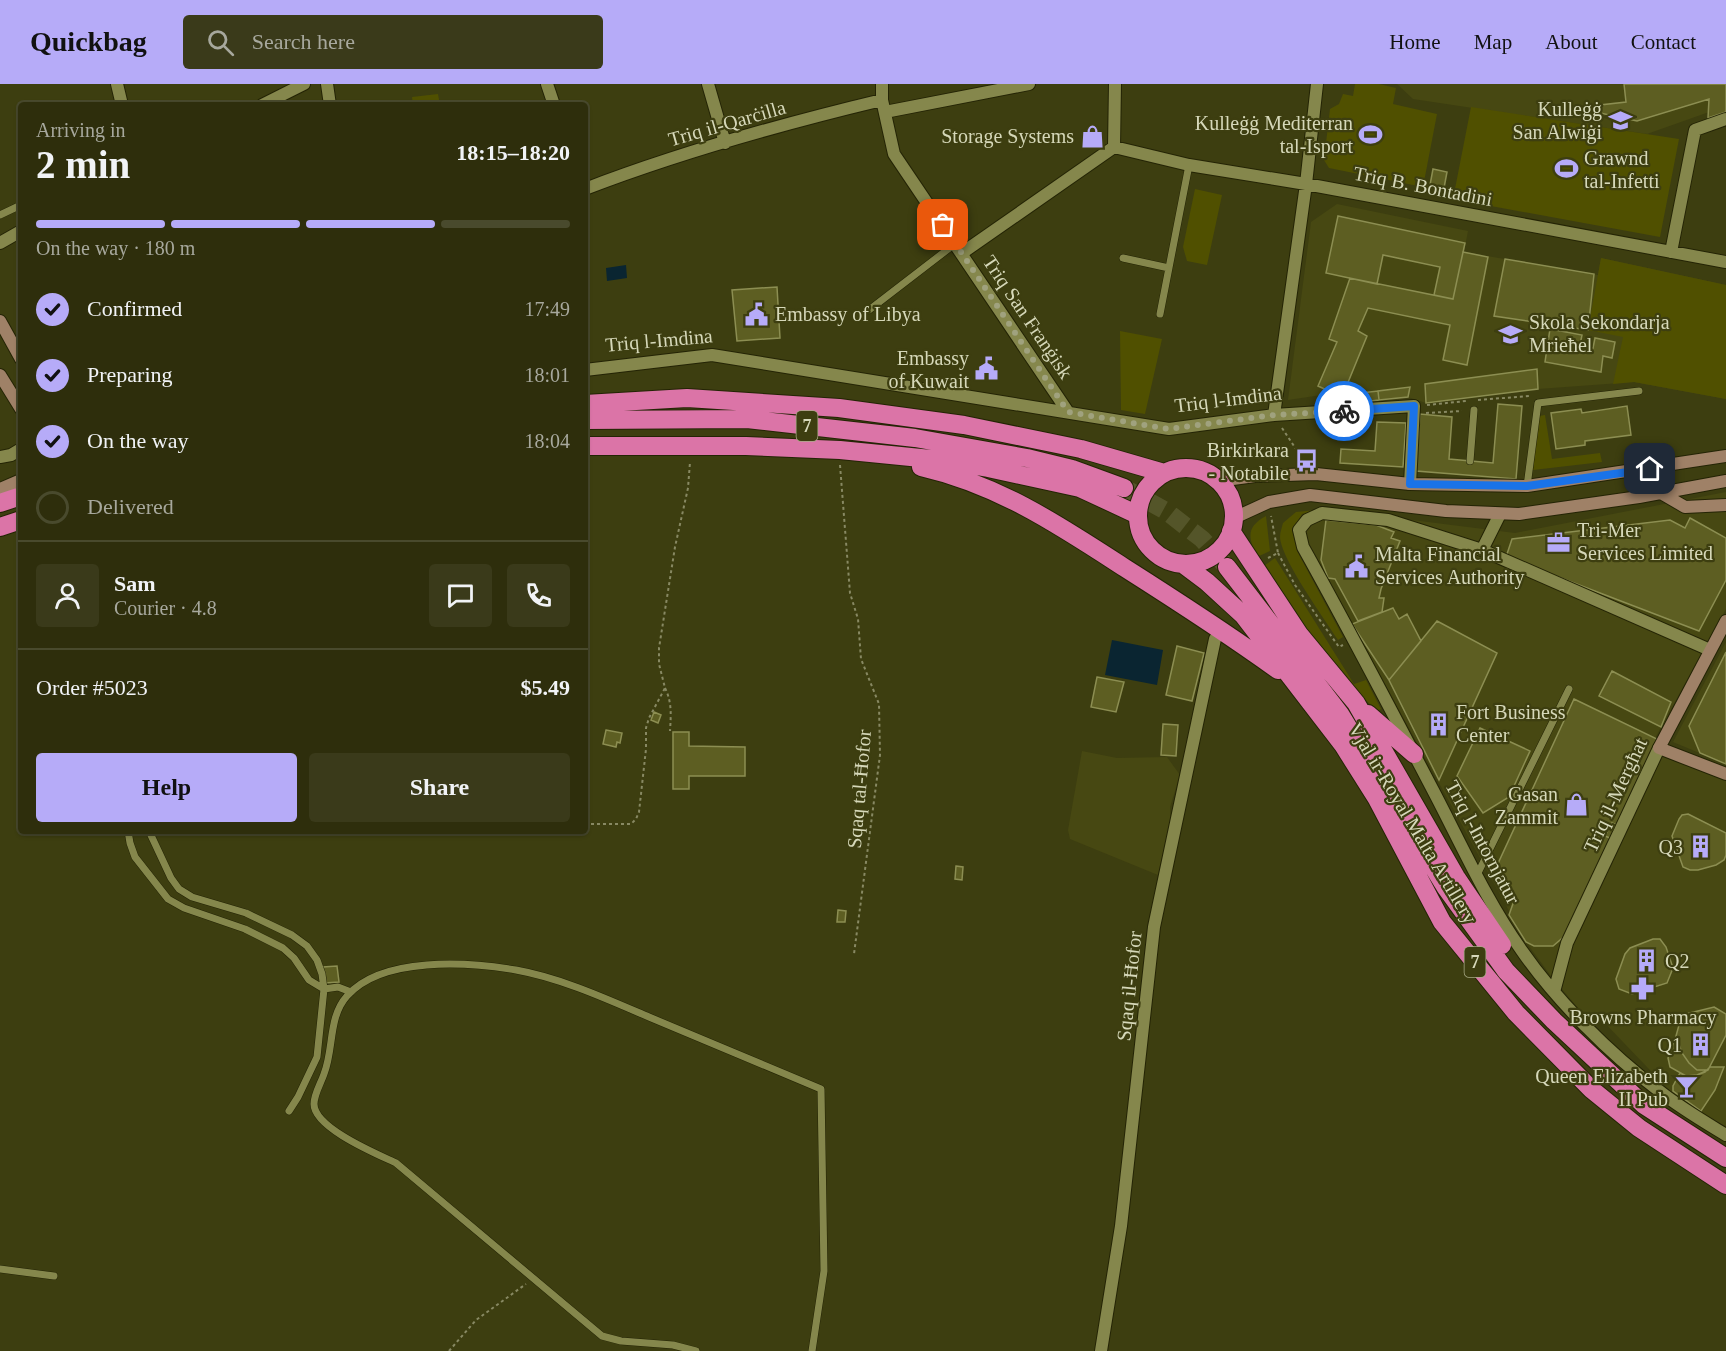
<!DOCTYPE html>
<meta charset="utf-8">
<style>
:root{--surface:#2e2e0c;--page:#3a3a1a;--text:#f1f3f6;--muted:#a7a89d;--line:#494a2d;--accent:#b6abf8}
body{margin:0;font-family:Georgia,serif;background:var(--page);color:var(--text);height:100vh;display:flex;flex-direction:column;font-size:22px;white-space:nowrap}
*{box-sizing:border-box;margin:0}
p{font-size:20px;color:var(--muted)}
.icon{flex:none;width:33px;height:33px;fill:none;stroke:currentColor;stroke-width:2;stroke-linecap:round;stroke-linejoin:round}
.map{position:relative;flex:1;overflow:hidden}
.panel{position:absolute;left:18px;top:18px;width:570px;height:732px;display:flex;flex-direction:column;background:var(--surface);border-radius:6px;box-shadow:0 2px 4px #0004,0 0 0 2px var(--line)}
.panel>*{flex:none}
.pin{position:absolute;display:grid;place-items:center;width:51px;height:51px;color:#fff;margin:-26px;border-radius:12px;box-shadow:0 3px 9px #0006}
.courier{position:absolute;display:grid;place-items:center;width:60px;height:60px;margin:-30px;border:4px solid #1a73e8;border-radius:50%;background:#fff;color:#222;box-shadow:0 2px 8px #0007}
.summary em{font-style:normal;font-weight:800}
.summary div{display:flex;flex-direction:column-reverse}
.summary{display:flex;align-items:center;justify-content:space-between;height:102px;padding:0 18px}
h1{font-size:39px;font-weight:800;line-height:45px}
.bar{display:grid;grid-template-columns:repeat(4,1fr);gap:9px 6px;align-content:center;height:72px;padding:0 18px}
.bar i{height:8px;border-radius:4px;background:var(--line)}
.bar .active{background:var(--accent)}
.bar p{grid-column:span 4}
.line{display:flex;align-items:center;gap:15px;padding:0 18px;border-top:2px solid var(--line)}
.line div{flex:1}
.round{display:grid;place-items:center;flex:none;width:63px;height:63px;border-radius:6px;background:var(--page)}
ol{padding:0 18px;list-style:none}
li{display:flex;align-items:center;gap:18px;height:66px}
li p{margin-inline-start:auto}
li .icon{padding:6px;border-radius:50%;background:var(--accent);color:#111;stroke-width:4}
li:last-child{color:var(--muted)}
li i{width:33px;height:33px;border:3px solid var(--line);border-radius:50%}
.action{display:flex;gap:12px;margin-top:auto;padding:12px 18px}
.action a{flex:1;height:69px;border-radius:6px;background:var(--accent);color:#111;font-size:24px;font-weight:800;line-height:69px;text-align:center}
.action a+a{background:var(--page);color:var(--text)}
header{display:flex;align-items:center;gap:36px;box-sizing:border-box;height:84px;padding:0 30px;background:var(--accent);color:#111}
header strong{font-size:28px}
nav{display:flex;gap:33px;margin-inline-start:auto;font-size:21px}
.search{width:420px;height:54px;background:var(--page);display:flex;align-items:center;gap:15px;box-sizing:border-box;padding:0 21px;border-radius:6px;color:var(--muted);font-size:22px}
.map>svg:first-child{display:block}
.built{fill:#474812}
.green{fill:#505000}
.water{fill:#0a2531}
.building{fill:#5d5e22;stroke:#8c8e52;stroke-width:1.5}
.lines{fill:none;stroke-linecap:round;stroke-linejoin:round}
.highway-tunnel{stroke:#545529;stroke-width:18;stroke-dasharray:18 9;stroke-linecap:butt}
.lane-casing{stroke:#242405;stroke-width:8}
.street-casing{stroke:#242405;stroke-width:14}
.secondary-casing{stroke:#242405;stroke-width:14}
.highway-casing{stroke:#242405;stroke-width:20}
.path{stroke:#888963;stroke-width:2;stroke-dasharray:3 3;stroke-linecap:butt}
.lane{stroke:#85874c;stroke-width:7}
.street{stroke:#85874c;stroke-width:12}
.secondary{stroke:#9f8167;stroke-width:12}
.highway{stroke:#db74a7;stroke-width:18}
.done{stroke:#a0a27e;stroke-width:6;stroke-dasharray:0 10.8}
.route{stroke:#1a73e8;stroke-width:8}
.labels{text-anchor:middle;stroke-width:4.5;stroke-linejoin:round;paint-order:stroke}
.shield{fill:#3d3e10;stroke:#a8aa86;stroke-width:1.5}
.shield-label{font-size:18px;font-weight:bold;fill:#d6d8b9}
.poi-label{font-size:20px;fill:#d6d8b9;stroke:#3d3e10;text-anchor:end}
.street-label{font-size:20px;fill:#d6d8b9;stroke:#3d3e10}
</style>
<header>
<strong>Quickbag</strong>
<div class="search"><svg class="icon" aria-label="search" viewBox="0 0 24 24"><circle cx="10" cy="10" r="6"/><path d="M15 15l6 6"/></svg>Search here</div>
<nav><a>Home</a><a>Map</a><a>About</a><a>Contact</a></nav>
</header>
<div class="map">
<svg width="1726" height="1267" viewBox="0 0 1726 1267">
<rect width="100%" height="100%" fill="#3d3e10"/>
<path class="built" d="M1397,0H1726V22L1647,50L1413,15Z
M1337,120L1468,147L1464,168L1598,191L1601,174L1726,201V315L1634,298L1538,305L1426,319L1408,313L1353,319L1335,309L1288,316L1311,138Z
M1726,408V525L1648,667L1726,697V1044L1670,1007L1599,933L1584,931L1551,892L1526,858L1306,456L1305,445L1309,438L1333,426L1515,449Z
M1726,558V680L1673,658Z
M1082,667L1117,674L1167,673L1180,691L1170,723V739L1158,791L1070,755L1068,746Z"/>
<path class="green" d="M1355,0H1379L1396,4L1393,20L1437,30L1423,103L1329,84L1324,76L1330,25L1339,20L1343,10L1353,12Z
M438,10L440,21H413L412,13Z
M1471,23L1679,55L1660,153L1453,115Z
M1195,105L1222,111L1207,181L1187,177L1183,163Z
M1601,174L1726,201V315L1634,298L1613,300L1623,253L1588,246Z
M1120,247L1162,255L1145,330L1121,326Z
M1545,331L1552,375L1600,369L1602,378L1533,386L1539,332Z
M1317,426L1302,430L1294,444L1297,467L1343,553L1338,556C1324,534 1281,475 1280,453C1280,448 1282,443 1283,439L1296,428Z
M1266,432L1270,467L1257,473C1248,453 1246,443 1266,432Z
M1275,474L1354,600L1366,596L1381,625L1377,627C1332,585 1297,534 1261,484Z"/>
<path class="water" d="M626,181L627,194L607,197L606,184Z
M1112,556L1163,566L1157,601L1105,591Z"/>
<path class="building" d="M1624,0H1726V28L1708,34L1709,15L1637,37L1600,29V21L1626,18Z
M1433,85L1447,88L1444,104L1430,101Z
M1338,132L1465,159L1453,215L1434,211L1440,183L1383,171L1377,200L1326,189Z
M1463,168L1488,173L1467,281L1443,276L1450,241L1368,224L1358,247L1367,252L1342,313L1318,302L1337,258L1329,255L1350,194L1453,215Z
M1505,175L1594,190L1588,246L1494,232Z
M777,203L780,254L737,257L732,206Z
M1550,245L1582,251L1580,261L1593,264L1595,254L1615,258L1612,274L1603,272L1601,288L1545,278Z
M1537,285L1538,305L1426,319L1425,300Z
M1410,303L1408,313L1379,316L1378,307Z
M1378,307L1379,316L1353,319L1352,310Z
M1498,320L1522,322L1516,395L1416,387L1420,330L1452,333L1449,375L1493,379Z
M1627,322L1631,351L1585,357V361L1556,365L1551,329L1581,325L1582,329Z
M1377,338L1406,339L1403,383L1340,379L1341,365L1375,367Z
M1690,434L1726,454V496L1699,547L1506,473L1512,455L1670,436L1685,444Z
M1326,436L1376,441L1394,448L1391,454L1400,457L1381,505L1379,514H1384L1382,528L1358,537L1335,495L1328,494L1321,476Z
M1393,524L1399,535L1407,530L1421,557L1389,596L1352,540Z
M1437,537L1497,569L1439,696L1389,596Z
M1177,562L1204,569L1192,617L1166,611Z
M1726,568V680L1700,669L1689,642Z
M1612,587L1671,618L1661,643L1599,612Z
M1097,593L1124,598L1116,628L1091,623Z
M1574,615L1657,655L1567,850L1553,862H1534L1526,858L1509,831L1515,814L1495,786Z
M654,628L661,631L658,639L651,636Z
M1163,640L1178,641L1176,672L1161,671Z
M1480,644L1530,667L1509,713L1483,729L1457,692Z
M606,646L622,649L620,659L617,658L616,663L603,660Z
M673,648H689V662L745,663V692H689V705H673Z
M1688,730L1726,749V771L1724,776L1716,781L1698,786H1690L1683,783L1672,752L1679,735L1682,731Z
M1612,739L1622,743L1615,756L1605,752Z
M956,782L963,783L962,796L955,795Z
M838,826L846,827L845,838H837Z
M1653,855H1660L1666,863L1673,884L1667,899L1632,910L1619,905L1616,895L1625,870L1630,864Z
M337,882L339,898L324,899L323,883Z
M1714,923L1726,930V951L1708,986H1697L1689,979L1682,969L1676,952L1679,941L1686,930Z
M1676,952L1682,969L1689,979L1697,986H1708L1697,991L1686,992L1670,983L1668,974Z
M1710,983H1724L1715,1006L1701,1027L1673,1007V1002L1680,989L1686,992L1697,991L1705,988Z"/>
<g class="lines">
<path class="highway-tunnel" d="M1124,404L1166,427L1202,455L1227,483"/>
<defs>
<path id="lane" d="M0,131L21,121
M1123,174L1169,184
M869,226L956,159
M1160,230L1189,81
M1470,377L1474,326
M1527,402L1538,319L1639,307
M128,747L130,759L135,773L168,815L184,824L245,845L283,864L294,874L309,896L324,905L338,903L351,908
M149,747L171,794L179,805L192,813L246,829L292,851L307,862L317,876L322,890L324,905L317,973L298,1013L289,1027
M1477,791L1569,605
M0,1185L54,1192
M696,1267L673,1261L621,1257L602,1252L396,1079C377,1070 314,1044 314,1020C314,1010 321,999 324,990C334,965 328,933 347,912C382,872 468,878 516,886C561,894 607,915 649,933C706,957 764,981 821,1005L824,1187L812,1267"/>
<path id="street" d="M117,0L122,21
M327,0L330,21
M547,0L554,21
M708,0L725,59
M882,0V16L894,70L1068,328
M262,21L304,0
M885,28L1029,0
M1114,63L1189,81L1306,100L1726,178
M1114,63L1115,0
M585,105C681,68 782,40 882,16
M0,159L21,147
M1671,168L1695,46L1726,35
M962,169L1114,63
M585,286L712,271L1169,345L1274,331L1414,322L1410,400
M1274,331L1306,100L1317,0
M0,373L11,371L21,365
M1482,466L1500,430
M1710,566L1482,466L1388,436L1322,429L1307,436L1299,446L1303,463C1349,545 1392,628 1436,712C1463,764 1487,818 1522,867C1556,916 1610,970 1658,1006C1679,1023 1703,1037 1726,1051
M1554,908L1567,859L1659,664
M1101,1267L1121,1142L1154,843L1215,555L1221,546"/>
<path id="secondary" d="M0,237L21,275
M0,291L21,325
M1218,397L1255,392L1316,390L1410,400L1527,402L1726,372
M0,405L21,396
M1661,409L1685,423L1726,421
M1234,434L1269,418L1310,411L1446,427L1519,430L1639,413L1726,397
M1726,537L1659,664L1726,690"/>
<path id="highway" d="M585,320L687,314L839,324L964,341L1081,365L1164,389
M585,336L747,335L915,354L1027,374L1072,385L1124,404
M585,362H746L840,366L941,376L988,384L1080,404L1138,431
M921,383C999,401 1059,441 1125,484C1177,517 1228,550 1278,586
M1138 432a48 48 0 1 1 96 0a48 48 0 1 1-96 0Z
M0,419L21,412
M0,443L21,436
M1231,447L1299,550L1356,619L1456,793L1502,861
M1183,480L1207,498L1243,531L1343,661L1377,715L1442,838L1516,929L1591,1005L1639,1044L1726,1101
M1227,483L1340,630L1446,804L1506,887L1554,937L1644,1021L1726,1074
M1368,630L1414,670"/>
</defs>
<use href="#lane" class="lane-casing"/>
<use href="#street" class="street-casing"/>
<use href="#secondary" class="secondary-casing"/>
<use href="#highway" class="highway-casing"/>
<path class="path" d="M1478,316L1529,312
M1427,321L1466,317
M1426,329L1462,327
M1282,344L1300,371V378
M840,381L850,509L858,535L861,575L879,620L880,671L854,870
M1278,469L1295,501L1339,563L1343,561
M1268,474L1278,469L1271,432
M665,604C672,618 671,631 670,647
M585,740H631L636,735L639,728L646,665V644L649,634L665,604L659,580V564L675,463L688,404L690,378
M449,1267L476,1236L526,1200"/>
<use href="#lane" class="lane"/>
<use href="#street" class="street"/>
<use href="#secondary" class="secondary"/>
<use href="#highway" class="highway"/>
</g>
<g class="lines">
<path class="done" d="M943,141L1068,328L1168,345L1274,331L1344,327"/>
<path class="route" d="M1344,327L1414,322L1410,400L1527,402L1650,385"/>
</g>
<defs>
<symbol id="school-bare" viewBox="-9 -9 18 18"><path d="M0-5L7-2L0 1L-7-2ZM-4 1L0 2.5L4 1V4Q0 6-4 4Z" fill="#b6abf8" stroke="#3d3e10" stroke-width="2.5" paint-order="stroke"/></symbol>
<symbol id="stadium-bare" viewBox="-9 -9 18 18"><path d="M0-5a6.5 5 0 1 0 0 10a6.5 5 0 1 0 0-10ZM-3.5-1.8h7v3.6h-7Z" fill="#b6abf8" stroke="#3d3e10" stroke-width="2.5" paint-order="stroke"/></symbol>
<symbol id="shop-bare" viewBox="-9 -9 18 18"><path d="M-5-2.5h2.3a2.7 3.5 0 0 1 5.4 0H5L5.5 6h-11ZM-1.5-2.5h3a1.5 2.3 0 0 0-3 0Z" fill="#b6abf8" stroke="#3d3e10" stroke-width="2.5" paint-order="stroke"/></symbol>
<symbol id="civic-bare" viewBox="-9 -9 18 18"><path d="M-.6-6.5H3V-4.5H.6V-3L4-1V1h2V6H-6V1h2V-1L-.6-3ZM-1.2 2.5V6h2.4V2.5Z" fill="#b6abf8" stroke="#3d3e10" stroke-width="2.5" paint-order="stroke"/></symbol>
<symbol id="bus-bare" viewBox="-9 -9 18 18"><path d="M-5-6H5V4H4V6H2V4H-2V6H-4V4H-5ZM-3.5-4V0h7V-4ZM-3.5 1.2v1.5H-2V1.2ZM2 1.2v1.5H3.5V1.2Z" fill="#b6abf8" stroke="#3d3e10" stroke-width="2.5" paint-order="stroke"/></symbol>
<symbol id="office-bare" viewBox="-9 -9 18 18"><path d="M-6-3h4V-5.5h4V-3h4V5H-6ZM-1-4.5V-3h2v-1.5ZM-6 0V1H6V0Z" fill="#b6abf8" stroke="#3d3e10" stroke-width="2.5" paint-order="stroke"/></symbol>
<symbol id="building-bare" viewBox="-9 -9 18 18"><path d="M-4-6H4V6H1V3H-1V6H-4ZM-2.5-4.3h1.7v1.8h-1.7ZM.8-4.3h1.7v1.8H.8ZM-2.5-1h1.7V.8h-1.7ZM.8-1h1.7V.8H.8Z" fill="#b6abf8" stroke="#3d3e10" stroke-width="2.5" paint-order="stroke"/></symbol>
<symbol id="pharmacy-bare" viewBox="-9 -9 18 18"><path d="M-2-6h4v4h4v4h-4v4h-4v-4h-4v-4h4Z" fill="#b6abf8" stroke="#3d3e10" stroke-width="2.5" paint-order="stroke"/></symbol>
<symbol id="bar-bare" viewBox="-9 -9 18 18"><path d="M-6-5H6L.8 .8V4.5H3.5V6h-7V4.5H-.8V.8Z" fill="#b6abf8" stroke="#3d3e10" stroke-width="2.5" paint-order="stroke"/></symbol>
</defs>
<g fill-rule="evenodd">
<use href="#school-bare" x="1604" y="20" width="33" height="33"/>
<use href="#stadium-bare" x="1354" y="34" width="33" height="33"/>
<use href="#shop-bare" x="1076" y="36" width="33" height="33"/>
<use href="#stadium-bare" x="1550" y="68" width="33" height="33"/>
<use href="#civic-bare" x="740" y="214" width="33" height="33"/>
<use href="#school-bare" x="1494" y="234" width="33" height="33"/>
<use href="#civic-bare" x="970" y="268" width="33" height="33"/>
<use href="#bus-bare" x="1290" y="360" width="33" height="33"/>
<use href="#office-bare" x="1542" y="442" width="33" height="33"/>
<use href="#civic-bare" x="1340" y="466" width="33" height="33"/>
<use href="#building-bare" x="1422" y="624" width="33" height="33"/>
<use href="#shop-bare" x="1560" y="704" width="33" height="33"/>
<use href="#building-bare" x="1684" y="746" width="33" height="33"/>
<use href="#building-bare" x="1630" y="860" width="33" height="33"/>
<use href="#pharmacy-bare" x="1626" y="888" width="33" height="33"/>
<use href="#building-bare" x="1684" y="944" width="33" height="33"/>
<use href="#bar-bare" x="1670" y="986" width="33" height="33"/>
</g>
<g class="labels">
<g class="shield">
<rect x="796.5" y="327" width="21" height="30" rx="4.5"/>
<rect x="1464.5" y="863" width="21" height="30" rx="4.5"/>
</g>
<g class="shield-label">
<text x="807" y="348">7</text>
<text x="1475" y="884">7</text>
</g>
<g class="poi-label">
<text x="1602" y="32">Kulleġġ<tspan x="1602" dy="23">San Alwiġi</tspan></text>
<text x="1353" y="46">Kulleġġ Mediterran<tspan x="1353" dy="23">tal-Isport</tspan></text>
<text x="1074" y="59">Storage Systems</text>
<text x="1584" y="81" text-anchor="start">Grawnd<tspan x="1584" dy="23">tal-Infetti</tspan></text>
<text x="775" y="237" text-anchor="start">Embassy of Libya</text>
<text x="1529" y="245" text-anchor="start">Skola Sekondarja<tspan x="1529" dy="23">Mrieħel</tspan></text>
<text x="969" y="281">Embassy<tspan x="969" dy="23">of Kuwait</tspan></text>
<text x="1289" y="373">Birkirkara<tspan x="1289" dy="23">- Notabile</tspan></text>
<text x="1577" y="453" text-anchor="start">Tri-Mer<tspan x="1577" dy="23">Services Limited</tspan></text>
<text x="1375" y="477" text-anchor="start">Malta Financial<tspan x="1375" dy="23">Services Authority</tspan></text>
<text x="1456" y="635" text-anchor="start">Fort Business<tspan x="1456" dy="23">Center</tspan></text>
<text x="1558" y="717">Gasan<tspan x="1558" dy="23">Zammit</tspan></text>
<text x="1683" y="770">Q3</text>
<text x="1665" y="884" text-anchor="start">Q2</text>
<text x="1643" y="940" text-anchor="middle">Browns Pharmacy</text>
<text x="1682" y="968">Q1</text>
<text x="1668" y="999">Queen Elizabeth<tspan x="1668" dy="23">II Pub</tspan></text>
</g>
<g class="street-label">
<text transform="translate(727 39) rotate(-16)" y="7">Triq il-Qarċilla</text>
<text transform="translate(1423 102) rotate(11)" y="7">Triq B. Bontadini</text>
<text transform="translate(1028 233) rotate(56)" y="7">Triq San Franġisk</text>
<text transform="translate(659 256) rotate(-5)" y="7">Triq l-Imdina</text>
<text transform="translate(1228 315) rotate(-7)" y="7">Triq l-Imdina</text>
<text transform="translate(859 705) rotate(-85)" y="7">Sqaq tal-Ħofor</text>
<text transform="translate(1615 711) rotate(-65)" y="7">Triq il-Mergħat</text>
<text transform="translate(1413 739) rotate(59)" y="7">Vjal ir-Royal Malta Artillery</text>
<text transform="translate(1483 758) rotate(62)" y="7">Triq l-Intornjatur</text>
<text transform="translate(1129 902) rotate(-84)" y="7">Sqaq il-Ħofor</text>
</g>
</g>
</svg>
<div class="pin" style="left:943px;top:141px;background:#ea580c"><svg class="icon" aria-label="bag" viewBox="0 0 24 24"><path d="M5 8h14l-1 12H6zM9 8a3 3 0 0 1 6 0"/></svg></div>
<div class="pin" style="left:1650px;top:385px;background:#1f2937"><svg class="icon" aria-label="home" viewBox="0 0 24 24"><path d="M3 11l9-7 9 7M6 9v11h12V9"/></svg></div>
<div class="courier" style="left:1344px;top:327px"><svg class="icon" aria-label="bike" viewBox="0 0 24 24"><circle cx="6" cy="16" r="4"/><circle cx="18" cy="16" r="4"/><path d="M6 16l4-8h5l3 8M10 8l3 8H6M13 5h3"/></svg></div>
<section class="panel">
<div class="summary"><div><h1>2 min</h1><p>Arriving in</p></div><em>18:15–18:20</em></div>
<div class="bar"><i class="active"></i><i class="active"></i><i class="active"></i><i></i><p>On the way · 180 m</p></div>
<ol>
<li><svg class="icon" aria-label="check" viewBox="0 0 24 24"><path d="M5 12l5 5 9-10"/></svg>Confirmed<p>17:49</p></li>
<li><svg class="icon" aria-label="check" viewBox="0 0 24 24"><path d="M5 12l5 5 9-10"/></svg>Preparing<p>18:01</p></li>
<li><svg class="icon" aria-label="check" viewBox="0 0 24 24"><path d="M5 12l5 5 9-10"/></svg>On the way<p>18:04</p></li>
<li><i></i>Delivered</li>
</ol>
<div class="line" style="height:108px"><a class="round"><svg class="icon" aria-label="person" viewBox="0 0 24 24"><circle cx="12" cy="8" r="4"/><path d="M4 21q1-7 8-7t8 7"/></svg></a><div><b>Sam</b><p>Courier · 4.8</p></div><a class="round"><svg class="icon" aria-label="chat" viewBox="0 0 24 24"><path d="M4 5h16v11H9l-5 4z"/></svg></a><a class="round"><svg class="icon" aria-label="phone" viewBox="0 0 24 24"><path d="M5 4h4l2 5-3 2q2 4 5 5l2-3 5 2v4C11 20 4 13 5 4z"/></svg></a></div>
<div class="line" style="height:78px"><div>Order #5023</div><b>$5.49</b></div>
<div class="action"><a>Help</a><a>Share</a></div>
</section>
</div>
